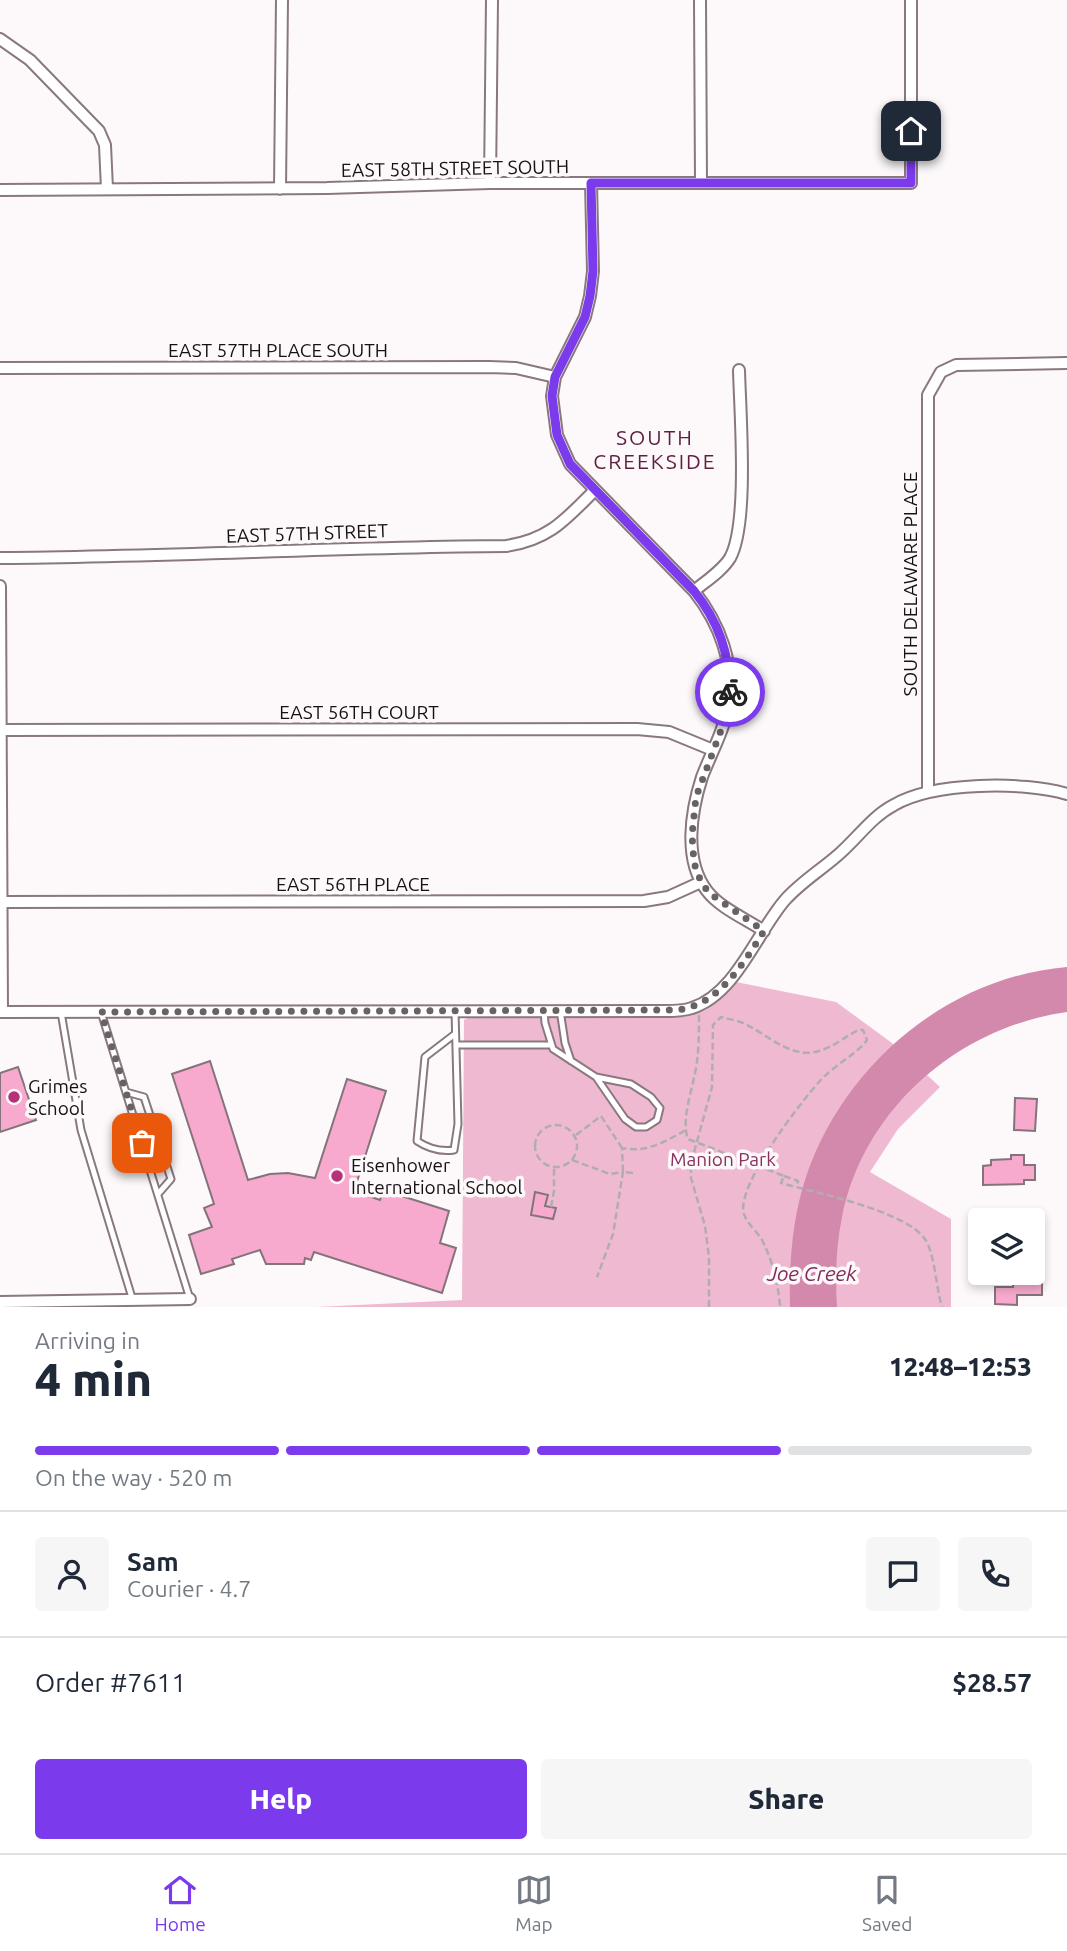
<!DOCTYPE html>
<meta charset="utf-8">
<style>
:root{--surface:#fff;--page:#f6f6f7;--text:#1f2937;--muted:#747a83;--line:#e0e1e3;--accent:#7c3aed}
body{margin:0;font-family:Ubuntu,sans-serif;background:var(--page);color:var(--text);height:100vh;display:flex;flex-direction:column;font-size:26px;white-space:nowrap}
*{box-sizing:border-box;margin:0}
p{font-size:23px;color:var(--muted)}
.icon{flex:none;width:38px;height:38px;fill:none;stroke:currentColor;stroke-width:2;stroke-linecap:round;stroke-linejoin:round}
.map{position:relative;height:1307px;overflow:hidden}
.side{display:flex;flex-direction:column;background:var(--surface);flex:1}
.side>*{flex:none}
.buttons{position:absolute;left:968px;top:1208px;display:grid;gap:14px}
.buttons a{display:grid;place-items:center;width:77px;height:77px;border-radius:7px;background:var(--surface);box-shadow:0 4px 10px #0003;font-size:35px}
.pin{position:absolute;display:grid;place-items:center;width:60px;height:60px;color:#fff;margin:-30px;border-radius:14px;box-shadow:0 4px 10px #0006}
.courier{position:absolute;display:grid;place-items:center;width:70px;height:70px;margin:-35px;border:5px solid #7c3aed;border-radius:50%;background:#fff;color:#222;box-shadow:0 2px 9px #0007}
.summary em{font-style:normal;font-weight:800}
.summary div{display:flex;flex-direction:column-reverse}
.summary{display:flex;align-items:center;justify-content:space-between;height:119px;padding:0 35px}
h1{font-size:46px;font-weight:800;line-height:52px}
.bar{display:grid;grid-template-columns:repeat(4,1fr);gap:10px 7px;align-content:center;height:84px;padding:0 35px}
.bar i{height:9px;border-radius:5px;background:var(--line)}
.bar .on{background:var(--accent)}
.bar p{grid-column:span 4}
.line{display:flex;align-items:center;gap:18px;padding:0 35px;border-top:2px solid var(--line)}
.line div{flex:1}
.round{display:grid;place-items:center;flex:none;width:74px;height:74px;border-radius:7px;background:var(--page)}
.primary-button{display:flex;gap:14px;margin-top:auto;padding:14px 35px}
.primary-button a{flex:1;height:80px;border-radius:7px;background:var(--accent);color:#fff;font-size:28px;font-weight:800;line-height:80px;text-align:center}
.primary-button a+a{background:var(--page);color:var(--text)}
.menu{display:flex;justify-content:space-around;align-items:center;height:98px;border-top:2px solid var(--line);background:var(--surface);font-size:19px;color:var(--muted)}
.menu a{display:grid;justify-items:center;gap:4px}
.menu .on{color:var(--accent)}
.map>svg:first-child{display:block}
.green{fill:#efbad1}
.water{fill:#d389ab}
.building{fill:#f7aacd;stroke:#85737b;stroke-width:2}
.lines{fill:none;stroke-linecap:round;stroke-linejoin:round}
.service-casing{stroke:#8a787f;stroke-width:9}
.minor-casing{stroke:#8a787f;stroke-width:14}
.path{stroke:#b1adaf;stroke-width:2.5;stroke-dasharray:7 3.5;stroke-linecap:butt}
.service{stroke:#fff;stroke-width:5}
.minor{stroke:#fff;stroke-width:10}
.done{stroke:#686264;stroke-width:7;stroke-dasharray:0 12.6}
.route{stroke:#7c3aed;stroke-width:9}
.poi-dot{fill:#b5327a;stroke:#fdf9fb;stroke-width:2.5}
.labels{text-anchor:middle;stroke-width:7;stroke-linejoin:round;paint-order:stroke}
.street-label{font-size:19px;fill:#171113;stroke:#fdf9fb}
.poi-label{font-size:19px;fill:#171113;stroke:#fdf9fb;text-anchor:start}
.park-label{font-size:19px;fill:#88315e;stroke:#fdf9fb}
.neighbourhood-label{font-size:21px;letter-spacing:2px;fill:#5d1e3f;stroke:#fdf9fb}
.water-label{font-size:21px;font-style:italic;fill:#822b59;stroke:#fdf9fb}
</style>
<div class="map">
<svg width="1067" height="1307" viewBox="0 0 1067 1307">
<rect width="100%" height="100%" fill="#fdf9fb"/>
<path class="green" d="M736,982L836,1002L892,1043L940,1087L898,1129L870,1172L951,1219V1307H316L462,1300L464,1020L468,1018L683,1017L706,1010Z"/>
<path class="water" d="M1067,967V1012C959,1027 864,1108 842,1217C836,1247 835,1277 837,1307H790C789,1264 792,1221 805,1180C842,1066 947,977 1067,967Z"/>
<path class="building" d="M210,1061L248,1180L270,1174L288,1173L315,1178L347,1079L386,1091L354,1191L380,1200L383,1190L449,1211L440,1243L456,1248L442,1293L314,1252L311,1260L305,1258L304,1264H266L260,1250L232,1259L234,1264L201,1274L189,1235L212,1227L204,1208L214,1204L172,1074Z
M18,1067L36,1120L0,1132V1073Z
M1015,1098L1037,1099L1035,1131L1014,1130Z
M1011,1155H1024V1165H1035V1180H1024V1184L983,1185V1166L991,1165V1160L1011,1159Z
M535,1192L548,1195L545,1206L556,1208L553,1219L531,1215Z
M1032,1265H1042V1295H1017V1305L995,1304V1287H1013V1273L1032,1272Z"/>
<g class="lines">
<defs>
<path id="service" d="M544,1010L545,1023L553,1049L596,1077L631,1084L651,1097L660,1108L657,1120L646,1127H636L625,1119L596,1077
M560,1010L565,1043L571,1061
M455,1011L458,1124L454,1150C440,1152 429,1149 417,1141L425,1057L455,1034
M61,1012L81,1130L133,1301
M101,1012L190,1299
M458,1045H551
M126,1092L144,1097L171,1179L158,1194"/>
<path id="minor" d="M700,0L701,183
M0,39L30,60L99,131L105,145L107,189
M490,183L492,0
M591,183L593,271L590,296L585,317L555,377L552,396L557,435L570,464L694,591C720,624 735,664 728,706C724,731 711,753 702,777C691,811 683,860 707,891C720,908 746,919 764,931
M280,189L282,0
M0,190L327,188L490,183H911V0
M0,368L489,367L516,368L555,377
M0,558C169,557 337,547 506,546C549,540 566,519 595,490
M0,586L2,1012
M694,591C706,581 722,571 730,558C749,524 740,413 739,370
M2,730L637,729L669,732L713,750
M928,792V395L941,372L956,365L1067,363
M2,902L644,901L668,897L701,882
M0,1012L655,1011C667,1011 681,1012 692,1008C736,994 757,932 785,900C801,882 821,870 838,855C857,839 871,817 894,805C933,782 1024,781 1067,794
M0,1302L190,1299"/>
</defs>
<use href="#service" class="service-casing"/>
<use href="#minor" class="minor-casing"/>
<path class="path" d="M699,1015C699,1030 699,1046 697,1061C695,1083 680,1118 688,1139L784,1176L781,1183C816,1193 904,1210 925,1239C935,1254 936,1288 942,1307
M535 1146a21 21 0 1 1 42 0a21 21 0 1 1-42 0Z
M576,1135L601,1116L622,1148
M572,1160L610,1174L623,1172L613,1234L597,1277
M633,1173L623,1172L622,1148C647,1153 664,1142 686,1130
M784,1176L798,1181L796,1187
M551,1207L554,1191V1167
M709,1307V1257L705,1226L691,1178V1163L712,1087L713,1025L721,1017C728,1019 736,1020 743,1023C766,1033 791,1060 819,1051C833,1047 845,1037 858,1030H863L867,1040L864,1044C850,1058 832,1067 819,1082C800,1103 735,1187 744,1214C747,1224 757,1231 762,1240C773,1262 778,1283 780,1307"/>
<use href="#service" class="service"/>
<use href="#minor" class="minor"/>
</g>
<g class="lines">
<path class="done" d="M142,1143L101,1012L676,1010C718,1006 743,964 764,931L709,893L701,882L694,863L692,835L696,797L723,725L730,692"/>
<path class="route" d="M730,692C729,653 719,622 694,591L570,464L557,435L552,396L555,377L585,317L590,296L593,271L591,183H911V131"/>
</g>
<g class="poi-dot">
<circle cx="14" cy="1097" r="7"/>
<circle cx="337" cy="1176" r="7"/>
</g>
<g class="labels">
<g class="street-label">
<text transform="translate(455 168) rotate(-1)" y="7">EAST 58TH STREET SOUTH</text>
<text x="278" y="357">EAST 57TH PLACE SOUTH</text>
<text transform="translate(307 533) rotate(-2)" y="7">EAST 57TH STREET</text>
<text transform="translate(910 584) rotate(-90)" y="7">SOUTH DELAWARE PLACE</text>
<text x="359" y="719">EAST 56TH COURT</text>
<text x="353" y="891">EAST 56TH PLACE</text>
</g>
<g class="poi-label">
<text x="28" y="1093">Grimes<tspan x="28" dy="22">School</tspan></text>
<text x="351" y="1172">Eisenhower<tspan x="351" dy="22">International School</tspan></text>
</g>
<g class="park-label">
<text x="723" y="1166">Manion Park</text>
</g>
<g class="neighbourhood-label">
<text x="655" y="445">SOUTH<tspan x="655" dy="24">CREEKSIDE</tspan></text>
</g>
<g class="water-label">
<text x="812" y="1281">Joe Creek</text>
</g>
</g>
</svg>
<div class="buttons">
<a><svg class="icon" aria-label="layers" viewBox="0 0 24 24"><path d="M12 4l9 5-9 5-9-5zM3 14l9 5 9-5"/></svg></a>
</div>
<div class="pin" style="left:142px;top:1143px;background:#ea580c"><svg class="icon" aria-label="bag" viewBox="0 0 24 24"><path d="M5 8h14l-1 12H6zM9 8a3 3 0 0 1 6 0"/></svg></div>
<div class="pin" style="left:911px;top:131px;background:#1f2937"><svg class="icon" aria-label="home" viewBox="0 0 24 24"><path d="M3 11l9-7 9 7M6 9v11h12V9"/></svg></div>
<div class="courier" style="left:730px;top:692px"><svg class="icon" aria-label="bike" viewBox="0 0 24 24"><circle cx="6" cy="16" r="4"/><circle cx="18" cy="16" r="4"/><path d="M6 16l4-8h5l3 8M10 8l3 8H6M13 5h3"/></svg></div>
</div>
<section class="side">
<div class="summary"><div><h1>4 min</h1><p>Arriving in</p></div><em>12:48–12:53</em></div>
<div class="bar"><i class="on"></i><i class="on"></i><i class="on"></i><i></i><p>On the way · 520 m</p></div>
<div class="line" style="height:126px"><a class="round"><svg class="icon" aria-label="person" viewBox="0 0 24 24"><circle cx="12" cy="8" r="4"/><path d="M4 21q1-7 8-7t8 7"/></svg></a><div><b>Sam</b><p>Courier · 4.7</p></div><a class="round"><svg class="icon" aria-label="chat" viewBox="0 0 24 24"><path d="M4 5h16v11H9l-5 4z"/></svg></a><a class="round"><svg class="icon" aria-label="phone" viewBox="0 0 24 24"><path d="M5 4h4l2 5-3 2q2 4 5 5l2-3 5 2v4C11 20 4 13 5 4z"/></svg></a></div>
<div class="line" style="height:91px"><div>Order #7611</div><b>$28.57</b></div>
<div class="primary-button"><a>Help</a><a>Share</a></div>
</section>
<nav class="menu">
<a class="on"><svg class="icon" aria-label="home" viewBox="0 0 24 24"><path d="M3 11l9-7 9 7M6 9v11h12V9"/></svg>Home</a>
<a><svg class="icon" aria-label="map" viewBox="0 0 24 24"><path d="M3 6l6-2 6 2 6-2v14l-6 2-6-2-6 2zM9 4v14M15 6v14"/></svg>Map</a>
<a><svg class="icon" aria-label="saved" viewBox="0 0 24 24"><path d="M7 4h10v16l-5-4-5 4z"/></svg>Saved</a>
</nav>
